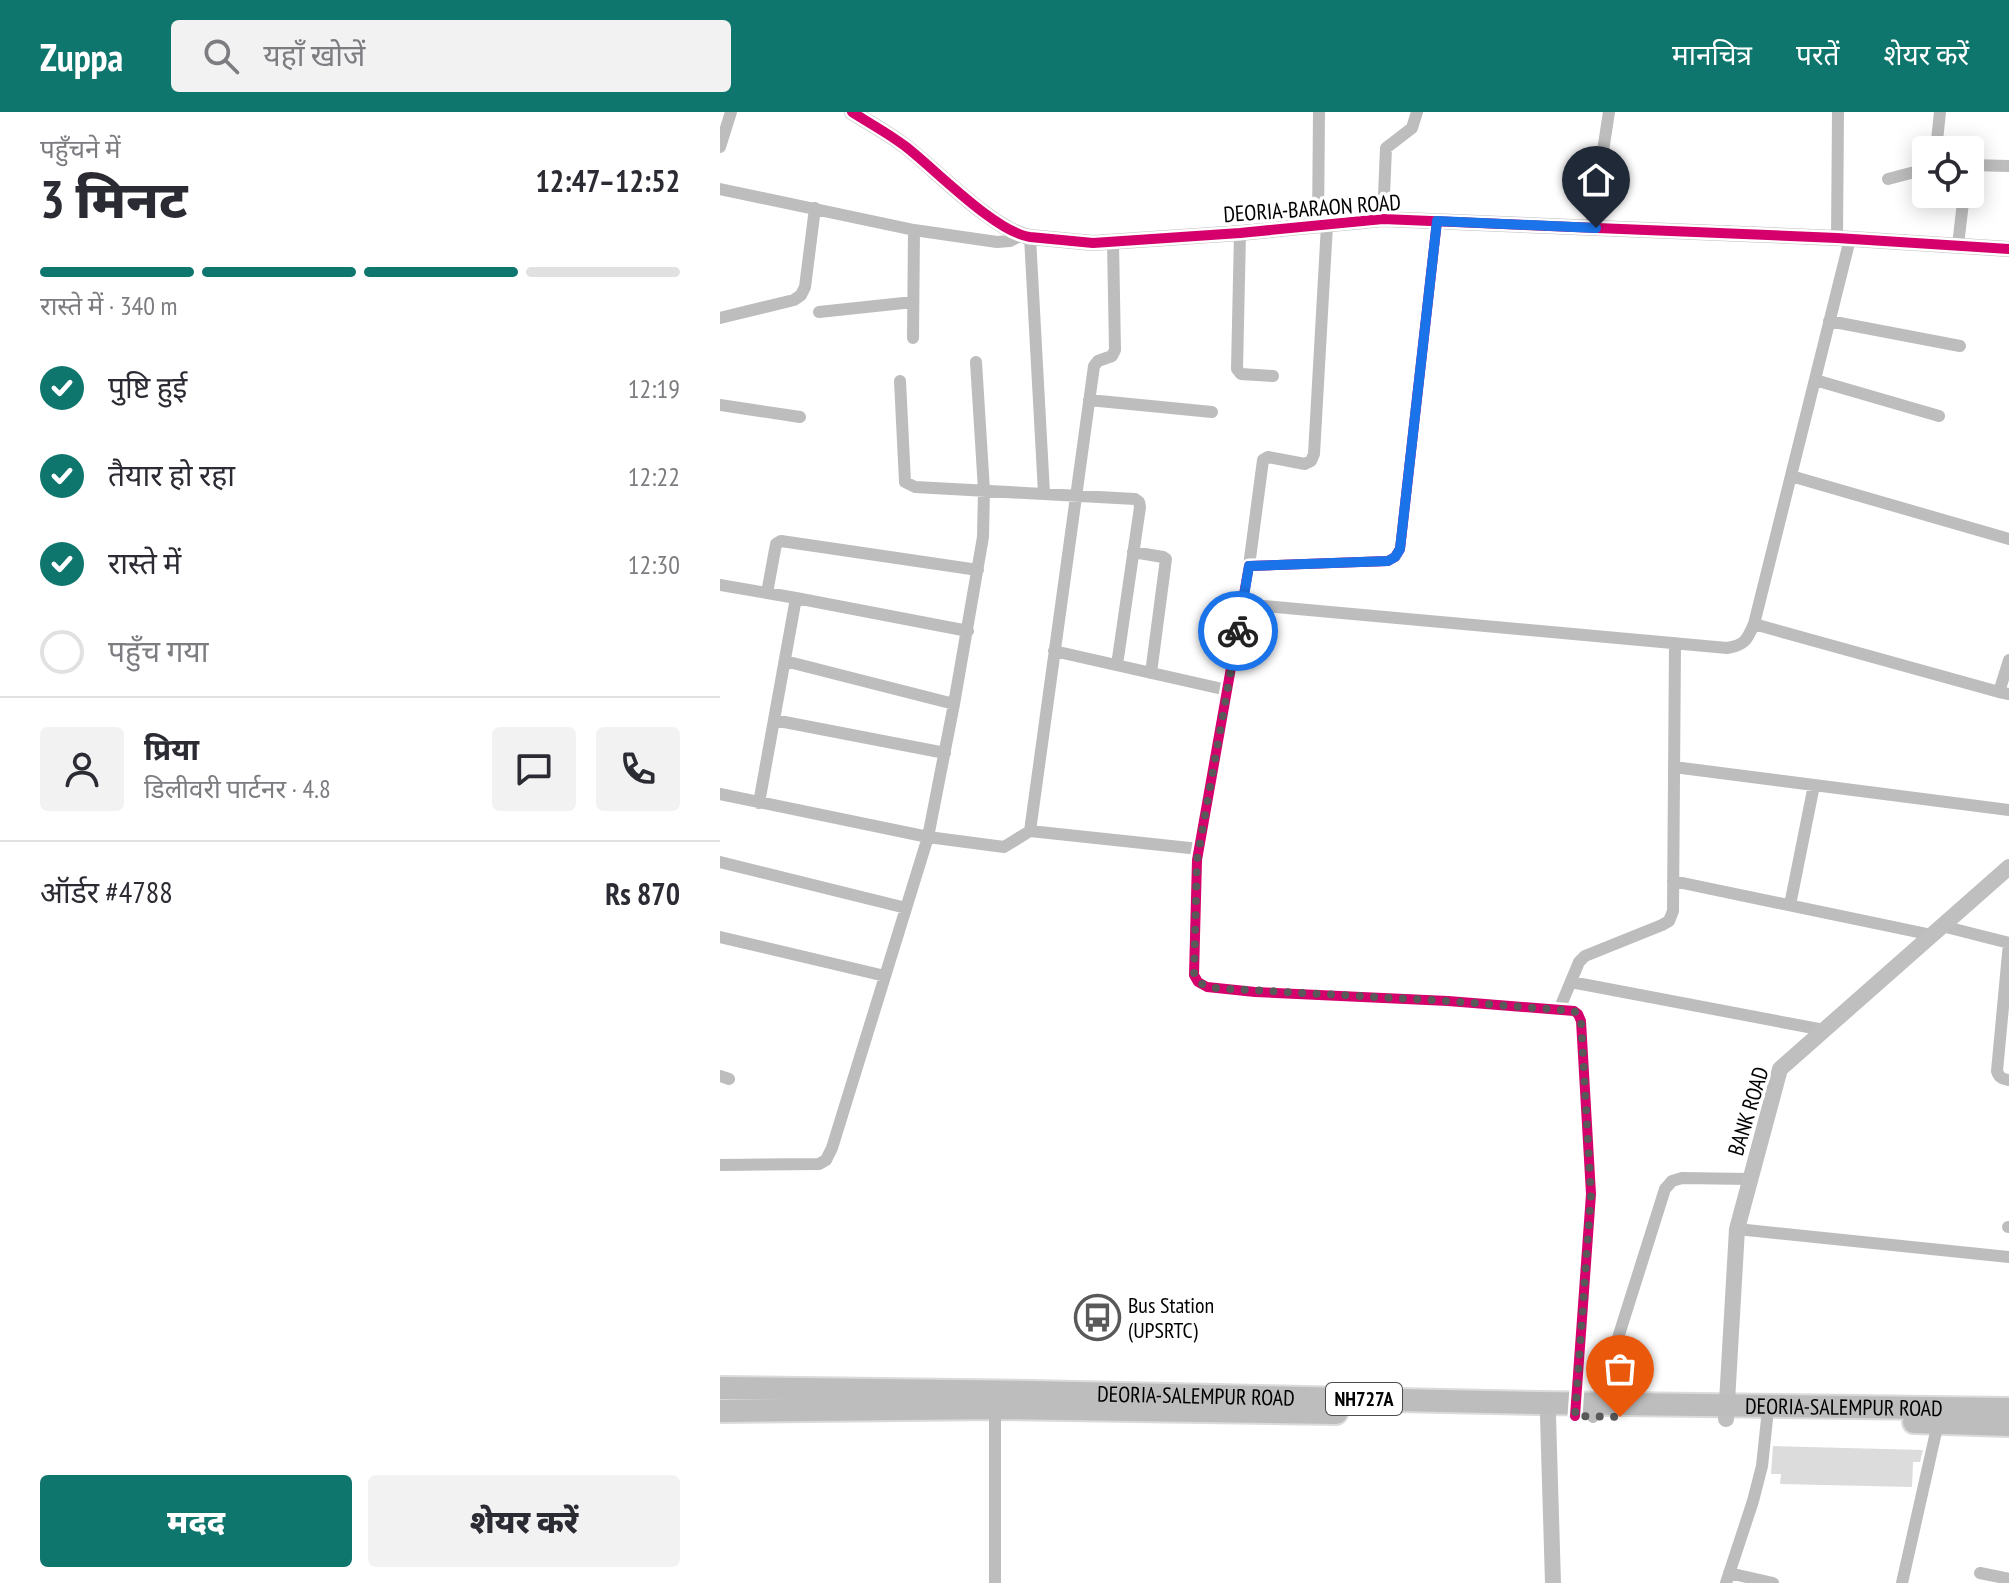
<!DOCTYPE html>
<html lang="hi">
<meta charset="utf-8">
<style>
:root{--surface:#fff;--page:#f2f2f3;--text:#2b2b33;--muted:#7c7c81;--line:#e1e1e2;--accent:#0f766e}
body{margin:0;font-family:"PT Sans Narrow","Noto Sans Devanagari",sans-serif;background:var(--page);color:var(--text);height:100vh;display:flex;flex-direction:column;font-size:30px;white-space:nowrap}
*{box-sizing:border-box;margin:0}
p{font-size:26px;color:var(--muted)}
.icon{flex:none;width:44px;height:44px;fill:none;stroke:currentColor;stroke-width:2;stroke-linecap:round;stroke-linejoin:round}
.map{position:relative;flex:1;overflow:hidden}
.panel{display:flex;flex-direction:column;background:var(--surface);width:720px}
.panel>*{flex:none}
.fabs{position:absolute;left:1192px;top:24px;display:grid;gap:16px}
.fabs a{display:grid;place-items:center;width:72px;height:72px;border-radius:8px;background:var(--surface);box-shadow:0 4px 20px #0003;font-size:40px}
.pin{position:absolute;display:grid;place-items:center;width:68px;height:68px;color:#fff;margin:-82px -34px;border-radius:50% 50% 50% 0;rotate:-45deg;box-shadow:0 0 8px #0007}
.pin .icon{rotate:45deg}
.courier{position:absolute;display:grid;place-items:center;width:80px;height:80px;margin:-40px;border:6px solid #1a73e8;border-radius:50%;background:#fff;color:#222;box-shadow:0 2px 10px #0007}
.overview em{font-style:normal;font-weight:800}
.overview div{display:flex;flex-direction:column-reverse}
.overview{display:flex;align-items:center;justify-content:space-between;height:136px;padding:0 40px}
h1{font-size:52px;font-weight:800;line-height:60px}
.bar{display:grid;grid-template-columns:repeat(4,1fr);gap:12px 8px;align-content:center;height:96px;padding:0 40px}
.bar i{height:10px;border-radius:6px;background:var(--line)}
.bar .current{background:var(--accent)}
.bar p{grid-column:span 4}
.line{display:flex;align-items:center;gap:20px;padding:0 40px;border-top:2px solid var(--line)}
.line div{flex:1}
.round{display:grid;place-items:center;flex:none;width:84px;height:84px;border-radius:8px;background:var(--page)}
ol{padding:0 40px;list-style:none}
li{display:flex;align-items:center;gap:24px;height:88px}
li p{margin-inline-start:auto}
li .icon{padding:8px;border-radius:50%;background:var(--accent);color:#fff;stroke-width:4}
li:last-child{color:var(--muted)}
li i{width:44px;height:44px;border:4px solid var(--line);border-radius:50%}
.cta{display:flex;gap:16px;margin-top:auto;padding:16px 40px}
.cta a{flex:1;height:92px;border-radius:8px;background:var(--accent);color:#fff;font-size:32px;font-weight:800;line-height:92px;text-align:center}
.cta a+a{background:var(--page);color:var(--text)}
header{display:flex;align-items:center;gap:48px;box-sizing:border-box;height:112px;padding:0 40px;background:var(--accent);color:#fff}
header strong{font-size:38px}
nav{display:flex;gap:44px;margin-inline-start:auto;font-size:28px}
.search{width:560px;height:72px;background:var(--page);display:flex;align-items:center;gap:20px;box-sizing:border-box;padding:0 28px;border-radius:8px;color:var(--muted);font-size:30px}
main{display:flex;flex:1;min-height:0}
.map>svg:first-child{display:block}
.building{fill:#dcdcdc}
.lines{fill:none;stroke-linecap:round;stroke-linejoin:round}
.highway-casing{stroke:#dbdbdb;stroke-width:26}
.street{stroke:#bdbdbd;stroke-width:12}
.secondary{stroke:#bfbfbf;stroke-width:16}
.highway{stroke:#bdbdbd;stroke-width:22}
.cycleway-casing{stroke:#fff;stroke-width:15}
.cycleway{stroke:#d6006c;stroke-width:10}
.done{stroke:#595959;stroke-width:8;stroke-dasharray:0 14.4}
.route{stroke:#1a73e8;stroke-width:10}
.labels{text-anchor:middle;stroke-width:7;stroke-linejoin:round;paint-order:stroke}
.shield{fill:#fff;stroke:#4c4c4c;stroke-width:2}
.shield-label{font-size:20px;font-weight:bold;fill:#000}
.street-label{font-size:22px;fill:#000;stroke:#fff}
.poi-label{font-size:22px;fill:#000;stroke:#fff;text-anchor:start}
</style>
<header>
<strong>Zuppa</strong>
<div class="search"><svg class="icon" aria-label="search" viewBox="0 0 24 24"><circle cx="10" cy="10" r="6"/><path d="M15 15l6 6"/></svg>यहाँ खोजें</div>
<nav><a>मानचित्र</a><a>परतें</a><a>शेयर करें</a></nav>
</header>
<main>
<section class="panel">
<div class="overview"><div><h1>3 मिनट</h1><p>पहुँचने में</p></div><em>12:47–12:52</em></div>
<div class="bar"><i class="current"></i><i class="current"></i><i class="current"></i><i></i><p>रास्ते में · 340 m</p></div>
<ol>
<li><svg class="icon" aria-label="check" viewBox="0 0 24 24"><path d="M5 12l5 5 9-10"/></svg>पुष्टि हुई<p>12:19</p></li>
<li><svg class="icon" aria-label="check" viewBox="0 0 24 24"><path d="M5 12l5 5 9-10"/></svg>तैयार हो रहा<p>12:22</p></li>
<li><svg class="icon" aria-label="check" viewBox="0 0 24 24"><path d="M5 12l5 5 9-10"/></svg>रास्ते में<p>12:30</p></li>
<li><i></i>पहुँच गया</li>
</ol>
<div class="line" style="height:144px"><a class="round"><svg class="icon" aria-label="person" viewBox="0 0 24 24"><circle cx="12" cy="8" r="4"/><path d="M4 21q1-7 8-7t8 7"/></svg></a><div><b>प्रिया</b><p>डिलीवरी पार्टनर · 4.8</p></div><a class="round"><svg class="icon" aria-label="chat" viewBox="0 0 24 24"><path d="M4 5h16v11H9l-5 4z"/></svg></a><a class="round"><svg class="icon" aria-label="phone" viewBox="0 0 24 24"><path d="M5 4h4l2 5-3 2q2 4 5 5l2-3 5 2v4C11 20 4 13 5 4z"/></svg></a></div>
<div class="line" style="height:104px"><div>ऑर्डर #4788</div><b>Rs 870</b></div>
<div class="cta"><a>मदद</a><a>शेयर करें</a></div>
</section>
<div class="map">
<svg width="1289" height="1471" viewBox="0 0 1289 1471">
<rect width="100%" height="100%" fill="#fff"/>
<path class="building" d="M1053,1334L1203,1338L1200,1350H1193L1192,1375L1060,1372L1061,1362H1051Z"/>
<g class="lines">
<defs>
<g id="highway">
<path id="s1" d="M0,1276L311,1280L819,1291L1289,1297"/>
<path d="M0,1299L275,1296L616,1301"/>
<path d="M1194,1310L1289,1313"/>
</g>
</defs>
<use href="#highway" class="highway-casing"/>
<path class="street" d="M0,35L11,0
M1216,38L1220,0
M1250,53L1289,54
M1168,67L1206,57
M0,77L194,118L277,130L290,129L300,124
M663,107L666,36L692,16L697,0
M717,109L680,437L675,445L668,449L529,454L477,748L474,863L478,870L487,875L535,880L728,889L854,899L858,902L861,909L871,1082L855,1304
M598,113L599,0
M871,116L889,0
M520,121L517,257L521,262L553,264
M310,125L324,381
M1117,126L1118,0
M1130,127L1034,512L1279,580
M1238,133L1244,82
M99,200L193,190
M0,206L74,188L81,183L85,175L95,96
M1109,209L1240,234
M193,226L194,118
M1095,268L1219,304
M180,269L185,370L195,375L415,387L419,390L420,395L397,553
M369,288L492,300
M0,293L80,305
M1071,364L1289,427
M413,440L443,445L446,447L431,561
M529,454L543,348L548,345L585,352L591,349L594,342L607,113
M0,473L76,486L248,519
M47,481L56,432L61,429L258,458
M522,492L1007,536C1025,533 1027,528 1034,512
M334,539L507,578
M1289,548L1279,580L1289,582
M65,549L234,592
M54,608L225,641
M954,655L1289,698
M0,682L208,725L284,735L310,719L479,737
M39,691L76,486
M310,719L374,254L378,249L392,244L395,238L393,130
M0,750L186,796
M953,769L1212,823
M1070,793L1094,673
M1222,814L1289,831
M0,825L165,864
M1289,831L1277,959C1279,966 1283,967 1289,968
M851,870L1104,918
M839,898L859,850L865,844L942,813L949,809L953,799L955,531
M0,964L9,967
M0,1053L99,1052L106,1048L112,1036L208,725L234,592L263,425L264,378L256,250
M1288,1115H1289
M1017,1117L1289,1145
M275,1296V1471
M873,1305L945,1077L952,1069L962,1066L1030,1067
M1009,1461L1053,1471
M1260,1461L1289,1467
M1006,1471L1033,1389L1042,1354L1047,1307
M1182,1471L1218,1311"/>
<path class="secondary" d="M132,0C149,11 168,21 185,34C215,57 275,120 310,125L373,131L520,121L663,107L1117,126L1289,137
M828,1304L833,1471
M1006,1307L1017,1117L1060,957L1289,755"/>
<use href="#highway" class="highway"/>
<defs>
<path id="cycleway" d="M132,0C149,11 168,21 185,34C215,57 275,120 310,125L373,131L520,121L663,107L1117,126L1289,137
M717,109L680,437L675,445L668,449L529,454L477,748L474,863L478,870L487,875L535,880L728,889L854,899L858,902L861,909L871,1082L855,1304"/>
</defs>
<use href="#cycleway" class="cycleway-casing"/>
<use href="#cycleway" class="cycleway"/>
</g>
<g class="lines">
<path class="done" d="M518,519L477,748L474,863C481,877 496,876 511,877L728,889L854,899L858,902L861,909L871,1082L855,1304L900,1305"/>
<path class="route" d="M518,519L529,454L668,449L675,445L680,437L717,109L876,116"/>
</g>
<defs>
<symbol id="bus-ring" viewBox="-11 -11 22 22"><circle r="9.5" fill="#fff" stroke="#595959" stroke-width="1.5"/><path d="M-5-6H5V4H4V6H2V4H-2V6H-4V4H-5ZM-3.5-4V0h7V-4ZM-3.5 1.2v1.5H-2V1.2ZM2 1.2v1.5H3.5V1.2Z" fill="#595959"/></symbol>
</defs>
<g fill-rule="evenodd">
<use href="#bus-ring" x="352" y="1180" width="51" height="51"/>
</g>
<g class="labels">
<rect class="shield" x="606" y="1271" width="76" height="32" rx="6"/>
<g class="shield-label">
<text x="644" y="1294">NH727A</text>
</g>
<g class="street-label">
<text transform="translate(592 96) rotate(-4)" y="8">DEORIA-BARAON ROAD</text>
<text transform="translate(1028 999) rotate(-73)" y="8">BANK ROAD</text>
<text dy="8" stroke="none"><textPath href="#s1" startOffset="476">DEORIA-SALEMPUR ROAD</textPath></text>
<text dy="8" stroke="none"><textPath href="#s1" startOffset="1124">DEORIA-SALEMPUR ROAD</textPath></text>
</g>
<g class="poi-label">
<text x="408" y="1201">Bus Station<tspan x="408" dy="25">(UPSRTC)</tspan></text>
</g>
</g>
</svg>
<div class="fabs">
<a><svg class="icon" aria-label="locate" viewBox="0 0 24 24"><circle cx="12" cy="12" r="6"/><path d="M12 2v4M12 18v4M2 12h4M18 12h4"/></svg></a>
</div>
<div class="pin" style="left:900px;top:1305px;background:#ea580c"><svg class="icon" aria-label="bag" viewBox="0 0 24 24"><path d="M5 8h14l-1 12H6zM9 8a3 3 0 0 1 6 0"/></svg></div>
<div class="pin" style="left:876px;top:116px;background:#1f2937"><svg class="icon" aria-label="home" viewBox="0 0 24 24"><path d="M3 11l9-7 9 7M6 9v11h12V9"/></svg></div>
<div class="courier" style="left:518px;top:519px"><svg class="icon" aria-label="bike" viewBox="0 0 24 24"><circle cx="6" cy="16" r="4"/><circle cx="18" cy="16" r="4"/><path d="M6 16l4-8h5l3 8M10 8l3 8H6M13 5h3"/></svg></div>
</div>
</main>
